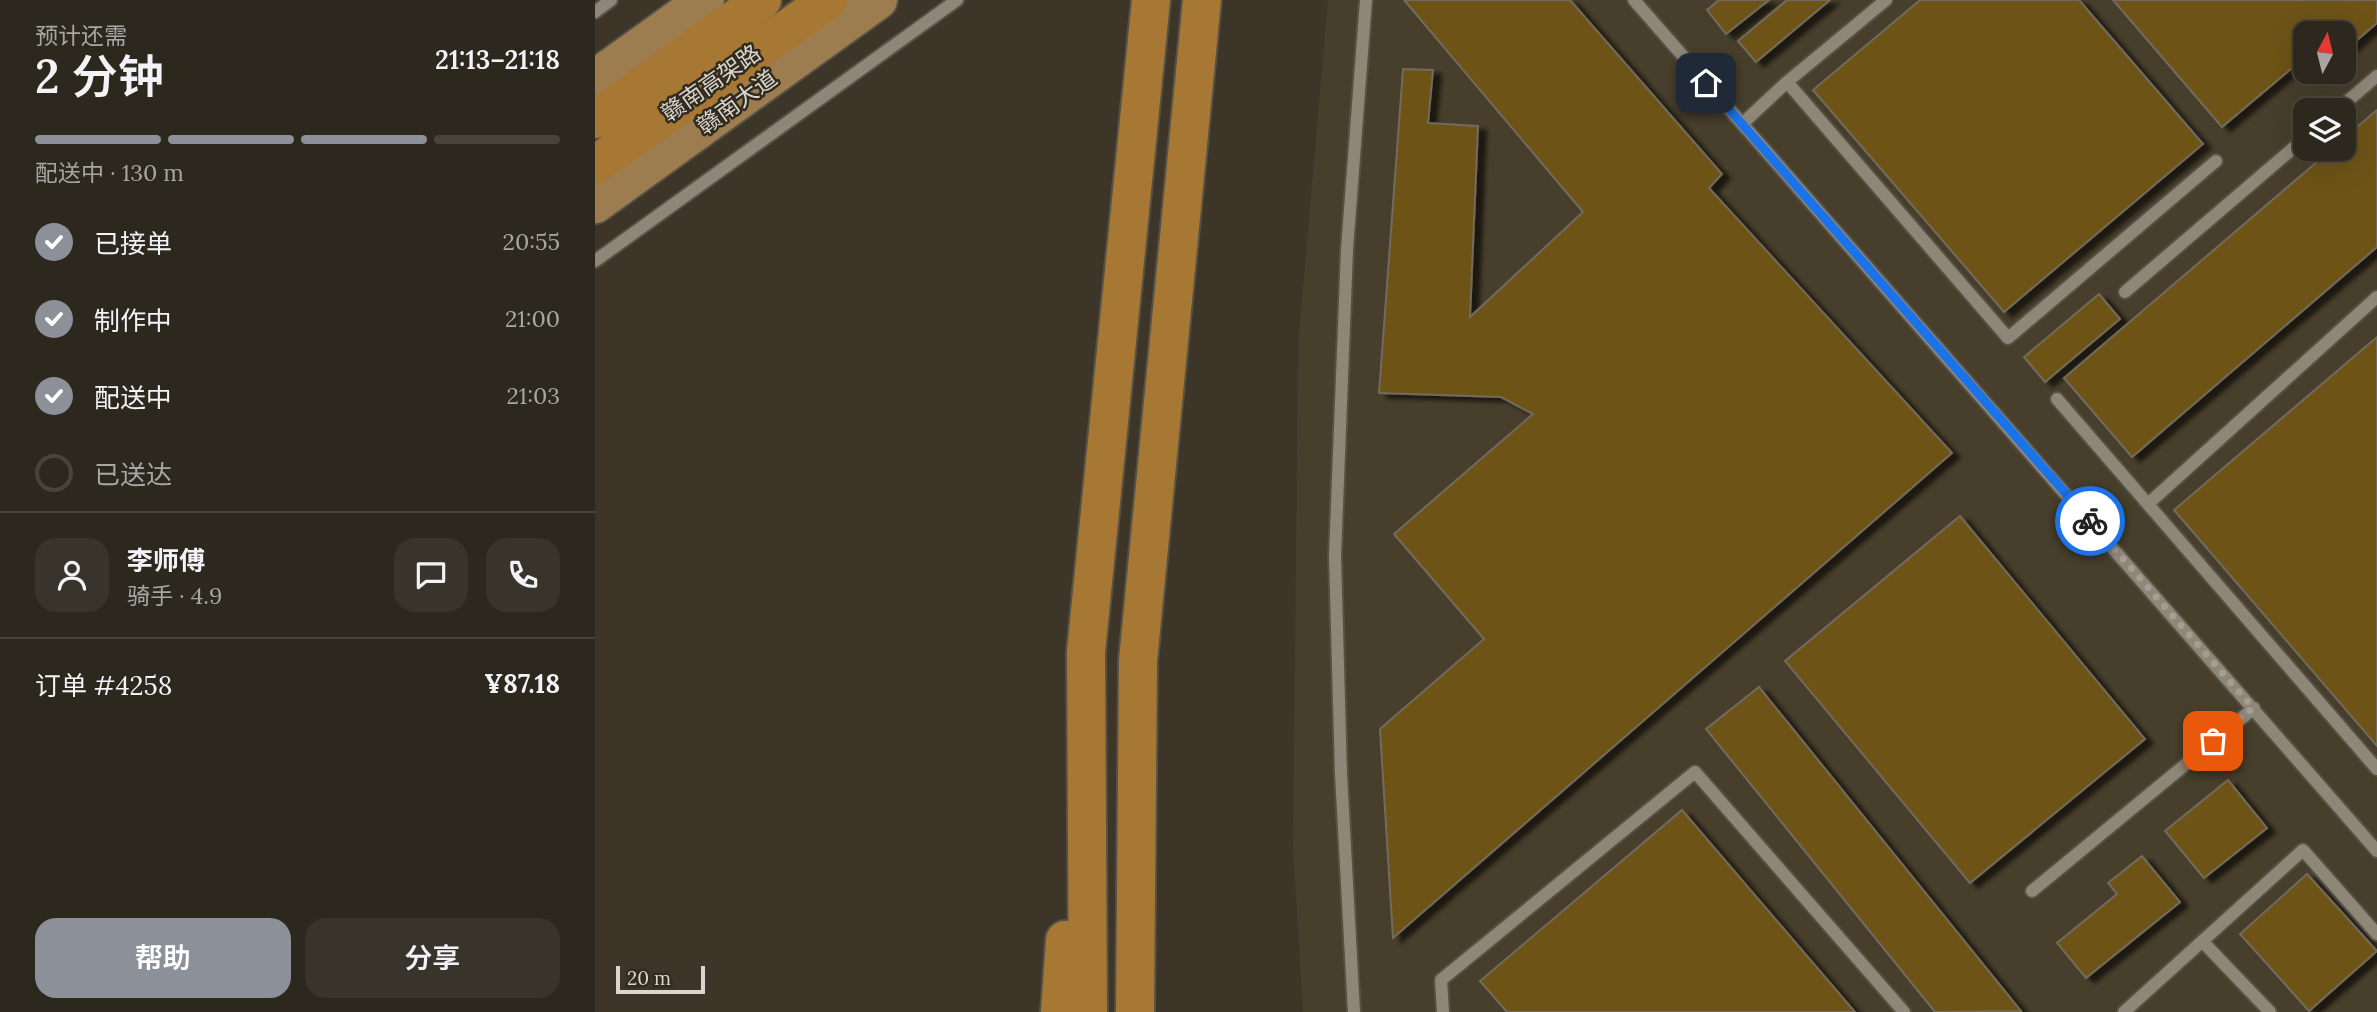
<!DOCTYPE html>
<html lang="zh">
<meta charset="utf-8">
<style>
:root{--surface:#2d281e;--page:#39342b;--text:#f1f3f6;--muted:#a7a6a4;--line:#48443c;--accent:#8c9099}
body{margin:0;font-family:Lora,"Noto Sans SC",serif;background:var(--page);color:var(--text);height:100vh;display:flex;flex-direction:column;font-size:26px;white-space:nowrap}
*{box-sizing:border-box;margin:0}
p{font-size:23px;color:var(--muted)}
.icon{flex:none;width:38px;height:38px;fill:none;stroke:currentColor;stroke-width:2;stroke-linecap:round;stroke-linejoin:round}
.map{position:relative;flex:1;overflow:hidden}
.sheet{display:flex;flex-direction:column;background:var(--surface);width:595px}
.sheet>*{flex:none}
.needle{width:46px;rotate:7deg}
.buttons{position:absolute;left:1698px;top:21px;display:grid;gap:14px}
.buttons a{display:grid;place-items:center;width:63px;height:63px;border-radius:14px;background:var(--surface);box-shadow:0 7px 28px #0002,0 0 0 2px var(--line);font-size:35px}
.scale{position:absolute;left:21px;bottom:18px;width:89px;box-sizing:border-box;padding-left:7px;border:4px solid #dad6ce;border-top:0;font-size:19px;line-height:24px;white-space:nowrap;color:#dad6ce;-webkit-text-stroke:5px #322b1f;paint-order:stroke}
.pin{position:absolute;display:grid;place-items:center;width:60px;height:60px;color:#fff;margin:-30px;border-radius:14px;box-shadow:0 4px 10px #0006}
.courier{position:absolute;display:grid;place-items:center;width:70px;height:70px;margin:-35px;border:5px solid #1a73e8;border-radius:50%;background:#fff;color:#222;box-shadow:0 2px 9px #0007}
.headline em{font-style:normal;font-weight:600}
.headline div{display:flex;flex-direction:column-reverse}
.headline{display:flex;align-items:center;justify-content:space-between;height:119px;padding:0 35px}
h1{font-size:46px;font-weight:600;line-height:52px}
.bar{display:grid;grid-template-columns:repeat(4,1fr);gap:10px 7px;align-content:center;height:84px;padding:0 35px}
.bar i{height:9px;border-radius:5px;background:var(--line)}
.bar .active{background:var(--accent)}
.bar p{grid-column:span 4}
.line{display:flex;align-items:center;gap:18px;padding:0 35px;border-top:2px solid var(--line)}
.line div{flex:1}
.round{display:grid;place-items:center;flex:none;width:74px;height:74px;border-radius:21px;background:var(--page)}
ol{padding:0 35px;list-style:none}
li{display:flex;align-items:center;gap:21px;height:77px}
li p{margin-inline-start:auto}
li .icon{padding:7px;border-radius:50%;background:var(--accent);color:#fff;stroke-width:4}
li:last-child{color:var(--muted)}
li i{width:38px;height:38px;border:4px solid var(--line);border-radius:50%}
.primary-button{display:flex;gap:14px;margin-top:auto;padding:14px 35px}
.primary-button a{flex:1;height:80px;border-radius:21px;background:var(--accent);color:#fff;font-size:28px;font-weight:600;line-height:80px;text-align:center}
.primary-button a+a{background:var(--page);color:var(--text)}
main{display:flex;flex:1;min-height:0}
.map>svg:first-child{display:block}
.built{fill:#473e2b;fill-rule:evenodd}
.building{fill:#6d5315;stroke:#726b5d;stroke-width:2;filter:url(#shadow)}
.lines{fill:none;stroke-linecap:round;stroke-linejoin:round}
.minor-casing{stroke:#565146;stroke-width:16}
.major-casing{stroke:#565146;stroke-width:42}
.highway-casing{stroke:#565146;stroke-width:42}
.minor{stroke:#8e8778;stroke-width:12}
.major{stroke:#9d7d4f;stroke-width:38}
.highway{stroke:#a77734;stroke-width:38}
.done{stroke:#a39e94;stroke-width:7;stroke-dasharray:0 12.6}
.route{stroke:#1a73e8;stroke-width:9}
.labels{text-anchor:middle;stroke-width:5;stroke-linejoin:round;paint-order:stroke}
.street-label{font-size:23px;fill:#dad6ce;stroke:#322b1f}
</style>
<main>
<section class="sheet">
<div class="headline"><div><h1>2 分钟</h1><p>预计还需</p></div><em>21:13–21:18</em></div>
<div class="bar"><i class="active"></i><i class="active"></i><i class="active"></i><i></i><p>配送中 · 130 m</p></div>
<ol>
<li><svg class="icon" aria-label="check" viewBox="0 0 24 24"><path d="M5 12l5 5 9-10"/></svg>已接单<p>20:55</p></li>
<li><svg class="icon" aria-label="check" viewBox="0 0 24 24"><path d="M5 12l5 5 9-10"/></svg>制作中<p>21:00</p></li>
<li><svg class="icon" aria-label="check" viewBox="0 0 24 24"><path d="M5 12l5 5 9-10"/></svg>配送中<p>21:03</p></li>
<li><i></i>已送达</li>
</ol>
<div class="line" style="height:126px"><a class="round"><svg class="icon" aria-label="person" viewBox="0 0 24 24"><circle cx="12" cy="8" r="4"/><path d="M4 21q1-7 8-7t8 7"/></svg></a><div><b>李师傅</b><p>骑手 · 4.9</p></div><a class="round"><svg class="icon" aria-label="chat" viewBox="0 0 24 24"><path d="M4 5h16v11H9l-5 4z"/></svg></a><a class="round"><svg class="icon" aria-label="phone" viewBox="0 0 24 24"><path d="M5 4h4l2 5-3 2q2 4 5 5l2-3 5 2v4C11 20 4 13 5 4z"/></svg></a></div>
<div class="line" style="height:91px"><div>订单 #4258</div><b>¥87.18</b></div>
<div class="primary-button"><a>帮助</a><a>分享</a></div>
</section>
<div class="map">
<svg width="1782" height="1012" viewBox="0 0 1782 1012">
<defs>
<filter id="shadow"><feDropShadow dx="8" dy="4.5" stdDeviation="2" flood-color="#0009"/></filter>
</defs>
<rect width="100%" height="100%" fill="#3c3528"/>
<path class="built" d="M733,0H1782V1012H708L698,850L703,344ZM1710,33H1748V72H1710ZM1710,110H1748V149H1710Z"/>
<path class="building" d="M809,0H975L1127,174L1114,188L1357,453L798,938L785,729L889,639L799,534L938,414L906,397L784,393L808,69L838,70L833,123L883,126L875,317L988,212Z
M1124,0H1174L1131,34L1112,10Z
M1192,0H1235L1161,62L1143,41Z
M1325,0H1484L1608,144L1409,312L1218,90Z
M1518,0H1782V23L1748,52V33H1710V57L1627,127Z
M1782,110V247L1537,457L1469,378L1737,149H1748V139Z
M1504,294L1525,319L1450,382L1429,357Z
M1782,337V746L1579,510Z
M1365,516L1550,739L1375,883L1190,661Z
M1164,687L1426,1011L1340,1012L1111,729Z
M1633,780L1672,828L1609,878L1570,831Z
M1087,810L1260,1012H912L885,981Z
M1547,856L1585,902L1491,978L1462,943L1522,894L1513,883Z
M1712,874L1782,951L1714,1011L1645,934Z"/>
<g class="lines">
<defs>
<path id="minor" d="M1039,0L1782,851
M0,12L16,0
M1192,82L1413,338L1621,161
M1742,110L1782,76
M1147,124L1192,82L1291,0
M0,261L362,0
M1530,292L1710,138
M1462,399L1782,769
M1553,504L1782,297
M1437,891L1659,708
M1607,941L1675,1012
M759,1012L746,774L740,556L752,249L771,0
M848,1012L846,980L1100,772L1309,1012
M1529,1012L1708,850L1782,934"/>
<path id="major" d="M0,79L110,0
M0,204L283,0"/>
<path id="highway" d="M0,119L167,0
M0,165L233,0
M465,1012L470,940
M493,1012L491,652L556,0
M540,1012L543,661L607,0"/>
</defs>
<use href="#minor" class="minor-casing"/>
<use href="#major" class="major-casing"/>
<use href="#highway" class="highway-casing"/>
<use href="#minor" class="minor"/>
<use href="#major" class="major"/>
<use href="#highway" class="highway"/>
</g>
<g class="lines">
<path class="done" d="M1495,521L1658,708L1618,741"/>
<path class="route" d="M1111,83L1495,521"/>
</g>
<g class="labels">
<g class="street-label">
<text transform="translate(116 83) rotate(-35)" y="8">赣南高架路</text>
<text transform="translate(142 102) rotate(-36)" y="8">赣南大道</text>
</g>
</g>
</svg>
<div class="buttons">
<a><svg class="needle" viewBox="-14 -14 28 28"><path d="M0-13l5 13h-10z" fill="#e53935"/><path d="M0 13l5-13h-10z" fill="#a7a6a4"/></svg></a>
<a><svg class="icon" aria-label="layers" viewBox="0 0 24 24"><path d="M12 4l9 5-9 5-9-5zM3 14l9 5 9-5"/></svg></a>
</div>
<div class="scale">20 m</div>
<div class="pin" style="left:1618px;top:741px;background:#ea580c"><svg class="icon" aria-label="bag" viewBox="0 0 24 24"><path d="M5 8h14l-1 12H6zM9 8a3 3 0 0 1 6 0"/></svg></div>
<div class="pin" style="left:1111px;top:83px;background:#1f2937"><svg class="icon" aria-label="home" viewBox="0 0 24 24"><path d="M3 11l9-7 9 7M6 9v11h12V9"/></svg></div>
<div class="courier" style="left:1495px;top:521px"><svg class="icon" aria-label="bike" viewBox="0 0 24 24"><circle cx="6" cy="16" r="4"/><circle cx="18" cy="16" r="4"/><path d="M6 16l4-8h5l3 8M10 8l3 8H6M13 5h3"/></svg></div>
</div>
</main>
